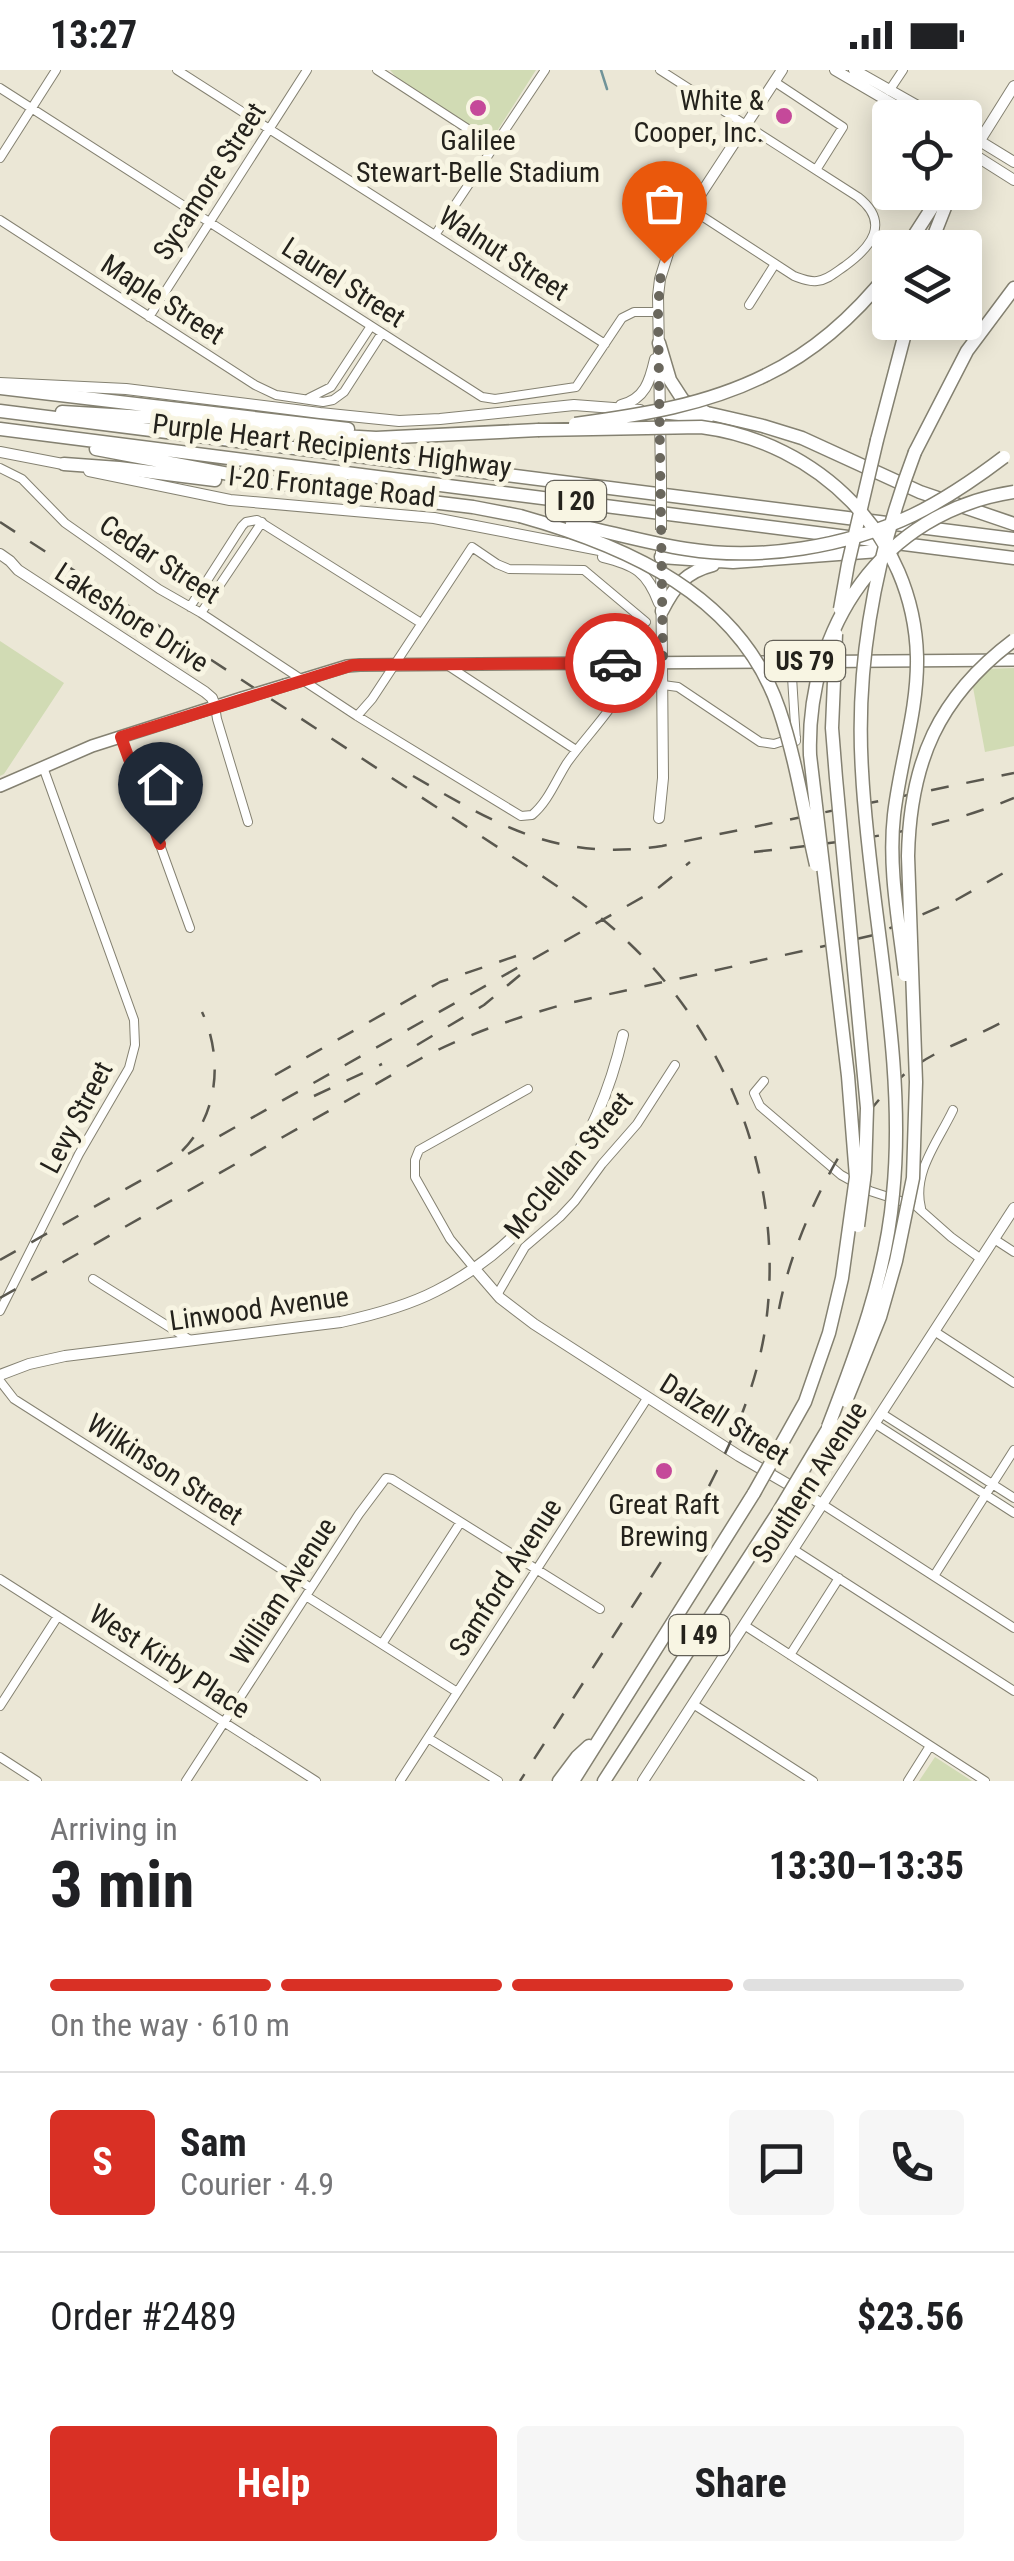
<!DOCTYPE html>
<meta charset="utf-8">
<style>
:root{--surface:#fff;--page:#f6f6f6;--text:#202124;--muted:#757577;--line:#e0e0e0;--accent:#d93025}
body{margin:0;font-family:"Roboto Condensed",sans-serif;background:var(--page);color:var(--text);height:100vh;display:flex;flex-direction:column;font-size:38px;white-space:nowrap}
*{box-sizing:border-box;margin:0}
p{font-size:32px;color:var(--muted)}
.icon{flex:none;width:55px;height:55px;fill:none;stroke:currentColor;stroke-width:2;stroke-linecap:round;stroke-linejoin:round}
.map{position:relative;height:1711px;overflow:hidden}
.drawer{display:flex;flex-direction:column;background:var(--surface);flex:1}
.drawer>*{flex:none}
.buttons{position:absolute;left:872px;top:30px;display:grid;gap:20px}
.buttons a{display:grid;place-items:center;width:110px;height:110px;border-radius:10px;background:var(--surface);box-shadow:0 5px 25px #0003;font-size:50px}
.pin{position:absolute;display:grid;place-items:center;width:85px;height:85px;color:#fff;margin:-102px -42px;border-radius:50% 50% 50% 0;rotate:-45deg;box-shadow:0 0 10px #0007}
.pin .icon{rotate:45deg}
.courier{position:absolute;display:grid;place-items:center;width:100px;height:100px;margin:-50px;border:8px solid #d93025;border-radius:50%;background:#fff;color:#222;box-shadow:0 2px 12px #0007}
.overview em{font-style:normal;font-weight:700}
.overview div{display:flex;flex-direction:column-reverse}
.overview{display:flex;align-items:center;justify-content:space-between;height:170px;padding:0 50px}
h1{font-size:65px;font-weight:700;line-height:75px}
.bar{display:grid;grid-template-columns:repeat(4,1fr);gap:15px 10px;align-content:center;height:120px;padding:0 50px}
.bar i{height:12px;border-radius:8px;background:var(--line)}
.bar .on{background:var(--accent)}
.bar p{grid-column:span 4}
.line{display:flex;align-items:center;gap:25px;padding:0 50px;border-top:2px solid var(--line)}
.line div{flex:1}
.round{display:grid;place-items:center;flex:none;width:105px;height:105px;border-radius:10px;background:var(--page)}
.cta{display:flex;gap:20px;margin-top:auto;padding:20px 50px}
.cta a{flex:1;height:115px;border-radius:10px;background:var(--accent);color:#fff;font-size:40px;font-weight:700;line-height:115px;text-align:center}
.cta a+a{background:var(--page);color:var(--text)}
.status{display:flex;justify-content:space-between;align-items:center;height:70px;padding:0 50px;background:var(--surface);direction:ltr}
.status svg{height:28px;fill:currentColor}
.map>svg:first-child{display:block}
.green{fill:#d1dbb4}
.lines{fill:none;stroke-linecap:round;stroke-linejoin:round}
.stream{stroke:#709399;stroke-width:2.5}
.street-casing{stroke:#848171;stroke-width:10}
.secondary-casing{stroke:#848171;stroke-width:12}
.primary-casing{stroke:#848171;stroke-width:14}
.highway-casing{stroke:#848171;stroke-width:15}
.street{stroke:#fff;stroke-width:8}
.secondary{stroke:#fff;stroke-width:10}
.primary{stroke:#fff;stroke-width:11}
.highway{stroke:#fff;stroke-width:12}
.rail{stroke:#5a584f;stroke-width:2.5;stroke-dasharray:18 18;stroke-linecap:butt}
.secondary-bridge-casing{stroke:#848171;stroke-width:12;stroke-linecap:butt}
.primary-bridge-casing{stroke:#848171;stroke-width:14;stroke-linecap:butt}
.highway-bridge-casing{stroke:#848171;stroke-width:15;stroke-linecap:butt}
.secondary-bridge{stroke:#fff;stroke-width:10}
.primary-bridge{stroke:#fff;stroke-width:11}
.highway-bridge{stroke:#fff;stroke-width:12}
.done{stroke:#6a675d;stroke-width:10;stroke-dasharray:0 18}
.route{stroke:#d93025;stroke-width:12}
.poi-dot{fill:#c5499a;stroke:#f8f5e3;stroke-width:4}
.labels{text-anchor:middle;stroke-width:10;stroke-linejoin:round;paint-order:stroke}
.shield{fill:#f8f5e3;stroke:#646158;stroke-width:2.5}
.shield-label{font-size:25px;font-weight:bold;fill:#24221c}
.poi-label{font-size:28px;fill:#24221c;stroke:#f8f5e3}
.street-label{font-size:28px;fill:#24221c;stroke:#f8f5e3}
</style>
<div class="status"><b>13:27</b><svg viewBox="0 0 49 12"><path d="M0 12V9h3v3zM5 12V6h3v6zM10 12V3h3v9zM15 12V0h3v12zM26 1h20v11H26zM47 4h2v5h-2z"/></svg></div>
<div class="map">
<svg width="1014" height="1711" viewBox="0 0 1014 1711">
<rect width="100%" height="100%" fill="#ebe7d6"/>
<path class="green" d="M390,0H536L492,69L397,8Z
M0,571L64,613L4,704L0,706Z
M1014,598V676L985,682L972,612L985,599Z
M935,1687L972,1711H919Z"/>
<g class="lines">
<path class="stream" d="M601,0L607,19"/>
<defs>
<path id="street" d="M177,0L605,274
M377,0L494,76
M660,0L858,127C891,153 871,177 845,196C836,202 828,210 817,211C809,212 802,209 794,206L691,139
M775,12L843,57L816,100
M0,18L482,327L495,329L576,317L622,248L634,242H658
M889,21L903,0
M0,88L56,0
M0,150L255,315L276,325L323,332L333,330L344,322L382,263
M435,165L545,0
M749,235L775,194
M149,247L307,0
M309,328L331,317L371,256
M0,398L22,409L65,453L159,519L201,543L357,646L521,746L532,745C548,732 556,710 567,693C587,664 627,627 632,593
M190,537L242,456L246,452L257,450L421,553
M201,543L262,452
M791,591L796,671
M447,595L576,680
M663,615L678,617L760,672L774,674L796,667
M215,636L217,649L248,752
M357,646L372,629L472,477L497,494L509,499L584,500L646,552
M121,667L190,858
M764,1011L754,1023L760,1036L841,1105L870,1121L916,1136L951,1167L981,1189
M921,1138C912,1102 939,1070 953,1040
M994,1169L1014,1182
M474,1198L450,1169L415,1107V1090L419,1080L528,1019
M93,1209L190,1270
M497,1225L525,1177L560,1147L575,1131L602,1094L637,1054L675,995
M0,1241L79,1084L129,998L135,975L134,950L43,697
M934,1261L1014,1313
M0,1311L14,1329L311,1518
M881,1343L1014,1428
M874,1353L1014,1443
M822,1434L1014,1558
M793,1479L1014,1621
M934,1506L1014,1380
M0,1509L316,1711
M306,1526L457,1622
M744,1555L985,1711
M382,1574L460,1453
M790,1585L839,1508
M693,1634L813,1711
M0,1636L58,1546
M428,1668L498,1711
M0,1687L37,1711
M186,1711L359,1444L386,1408L392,1409L600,1539
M400,1711L648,1327
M908,1711L930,1676"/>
<path id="secondary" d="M835,0L917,48
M854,0L939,48
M965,62L1014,92
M965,79L1014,110
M972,83L1014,16
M0,313L126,319L320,343L399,351L440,349L574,335L640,340
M621,335C645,329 650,311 655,289
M0,382L68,395
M89,401L230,430L434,448L615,483
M661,407L658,226L660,209L670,177L691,139L782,0
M0,484L10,491L18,500L205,622L212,628L215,636
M603,487C635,495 647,501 659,533
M659,748L663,708L661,479
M474,1198L500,1228L534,1254L739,1386L822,1434
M0,1305L29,1294L65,1286L341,1252C373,1245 407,1236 436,1221C537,1170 598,1073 623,965
M643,1711L1014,1138"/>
<path id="primary" d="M285,615L347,596L360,595L1014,590
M0,716L92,676L242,628"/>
<path id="highway" d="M965,94L972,83
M906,178L942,122
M929,178L951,122
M659,273L670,310L683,330L692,336L707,343L763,356L802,368L920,422L1014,454
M766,305C816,281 856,244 890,201
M0,318L348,359
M0,341L1014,469
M62,342L162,348L308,364L376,368L538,360
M660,342L708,347
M0,359L1014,488
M877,370L908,252
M96,379L282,414L473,437L520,446
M915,382L967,281L1014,218
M64,394L119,398L215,410
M661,487L733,492L892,480
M662,541C674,517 685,502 713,495
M559,1711L577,1687L589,1676
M573,1711L754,1423
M604,1711L777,1444"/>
</defs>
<use href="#street" class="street-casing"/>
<use href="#secondary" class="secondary-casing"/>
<use href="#primary" class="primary-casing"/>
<use href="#highway" class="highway-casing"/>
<use href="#street" class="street"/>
<use href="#secondary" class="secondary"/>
<use href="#primary" class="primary"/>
<use href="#highway" class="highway"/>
<path class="rail" d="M0,452L545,808C575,828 604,848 629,873C734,973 788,1122 764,1266C754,1322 732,1372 706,1422L520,1711
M413,706C499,756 559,792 662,776L1014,703
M754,782C843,772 930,763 1014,728
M417,975L484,935L520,905
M275,1005L440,912L516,886
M314,1026L382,994
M182,1081C219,1044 223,987 202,942
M0,1190L657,819L690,792
M0,1228L420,989C467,964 515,948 565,934L874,865L956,830L1014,797
M779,1239C793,1163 849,1046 911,999C942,976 981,966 1014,945"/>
<defs>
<path id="secondary-bridge" d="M661,460V407"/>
<path id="primary-bridge" d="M242,628L285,615"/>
<path id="highway-bridge" d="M575,354C641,345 706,335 766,305
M538,360L701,357C818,372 914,465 917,587C918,641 900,692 894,745C888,798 899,853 905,905
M520,446C627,476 740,525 779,639C796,689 804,743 816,795
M572,454C610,462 648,473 686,479C760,491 846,477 913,445C946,429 975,409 1004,387
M840,539L848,494L877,370
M836,564L832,658L836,708L867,1038L865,1102L858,1156
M846,1331L880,1247L896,1191L913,1108L916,1012L908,786C910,692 938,627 1014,570
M828,1357C857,1282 886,1205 893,1124C907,988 869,839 862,701C855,591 876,485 915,382
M754,1423L805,1332L829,1263L842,1208L856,1107L848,1006L810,685C806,558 882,442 1014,422
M777,1444L832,1352"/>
</defs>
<use href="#secondary-bridge" class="secondary-bridge-casing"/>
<use href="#primary-bridge" class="primary-bridge-casing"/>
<use href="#highway-bridge" class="highway-bridge-casing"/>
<use href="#secondary-bridge" class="secondary-bridge"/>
<use href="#primary-bridge" class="primary-bridge"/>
<use href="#highway-bridge" class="highway-bridge"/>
</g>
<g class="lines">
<path class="done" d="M615,593L663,592L658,242L660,210L664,193"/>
<path class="route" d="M160,774L121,667L353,595L615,593"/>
</g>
<g class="poi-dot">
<circle cx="478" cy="38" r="10"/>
<circle cx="784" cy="46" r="10"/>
<circle cx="664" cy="1401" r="10"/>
</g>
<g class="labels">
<g class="shield">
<rect x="546" y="411" width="60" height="40" rx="8"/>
<rect x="765" y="571" width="80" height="40" rx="8"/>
<rect x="669" y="1545" width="60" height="40" rx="8"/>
</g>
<g class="shield-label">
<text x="576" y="440">I 20</text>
<text x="805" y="600">US 79</text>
<text x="699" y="1574">I 49</text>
</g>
<g class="poi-label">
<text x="764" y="40" text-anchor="end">White &amp;<tspan x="764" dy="32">Cooper, Inc.</tspan></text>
<text x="478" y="80">Galilee<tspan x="478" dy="32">Stewart-Belle Stadium</tspan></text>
<text x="664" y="1444">Great Raft<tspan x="664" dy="32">Brewing</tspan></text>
</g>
<g class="street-label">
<text transform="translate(209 111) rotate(-57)" y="10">Sycamore Street</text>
<text transform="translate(504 183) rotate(33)" y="10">Walnut Street</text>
<text transform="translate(344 212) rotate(33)" y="10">Laurel Street</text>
<text transform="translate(163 229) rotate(33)" y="10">Maple Street</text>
<text transform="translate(332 375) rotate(7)" y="10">Purple Heart Recipients Highway</text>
<text transform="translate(332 416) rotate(6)" y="10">I-20 Frontage Road</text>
<text transform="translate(160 489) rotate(33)" y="10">Cedar Street</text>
<text transform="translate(132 547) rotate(33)" y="10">Lakeshore Drive</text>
<text transform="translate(76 1047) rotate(-62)" y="10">Levy Street</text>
<text transform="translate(568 1095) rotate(-50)" y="10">McClellan Street</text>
<text transform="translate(259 1238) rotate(-8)" y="10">Linwood Avenue</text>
<text transform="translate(725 1349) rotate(32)" y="10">Dalzell Street</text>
<text transform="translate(165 1399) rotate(33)" y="10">Wilkinson Street</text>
<text transform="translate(809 1412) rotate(-57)" y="10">Southern Avenue</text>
<text transform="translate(505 1507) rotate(-57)" y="10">Samford Avenue</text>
<text transform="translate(283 1521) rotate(-57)" y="10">William Avenue</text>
<text transform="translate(170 1591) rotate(33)" y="10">West Kirby Place</text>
</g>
</g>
</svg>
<div class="buttons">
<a><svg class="icon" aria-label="locate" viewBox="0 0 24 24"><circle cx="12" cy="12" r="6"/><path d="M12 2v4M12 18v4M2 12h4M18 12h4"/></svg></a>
<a><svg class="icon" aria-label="layers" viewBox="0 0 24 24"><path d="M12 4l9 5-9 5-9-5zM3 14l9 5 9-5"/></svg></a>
</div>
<div class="pin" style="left:664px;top:193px;background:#ea580c"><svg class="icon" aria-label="bag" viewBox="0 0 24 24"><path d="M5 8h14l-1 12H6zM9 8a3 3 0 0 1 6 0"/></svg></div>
<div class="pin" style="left:160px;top:774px;background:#1f2937"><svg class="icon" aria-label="home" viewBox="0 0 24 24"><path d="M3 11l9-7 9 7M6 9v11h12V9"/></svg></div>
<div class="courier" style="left:615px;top:593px"><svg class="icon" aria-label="car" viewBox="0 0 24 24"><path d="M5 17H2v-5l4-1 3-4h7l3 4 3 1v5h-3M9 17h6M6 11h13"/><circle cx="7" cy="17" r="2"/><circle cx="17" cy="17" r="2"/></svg></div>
</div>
<section class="drawer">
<div class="overview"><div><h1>3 min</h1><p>Arriving in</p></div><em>13:30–13:35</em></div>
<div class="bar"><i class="on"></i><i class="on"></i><i class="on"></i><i></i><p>On the way · 610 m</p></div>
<div class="line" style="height:180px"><b class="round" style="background:var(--accent);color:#fff">S</b><div><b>Sam</b><p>Courier · 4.9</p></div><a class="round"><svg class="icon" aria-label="chat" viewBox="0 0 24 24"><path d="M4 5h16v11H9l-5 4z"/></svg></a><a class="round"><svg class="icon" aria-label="phone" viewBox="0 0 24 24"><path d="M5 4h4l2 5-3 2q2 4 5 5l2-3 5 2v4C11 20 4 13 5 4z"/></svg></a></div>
<div class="line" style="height:130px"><div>Order #2489</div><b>$23.56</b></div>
<div class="cta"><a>Help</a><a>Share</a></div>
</section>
